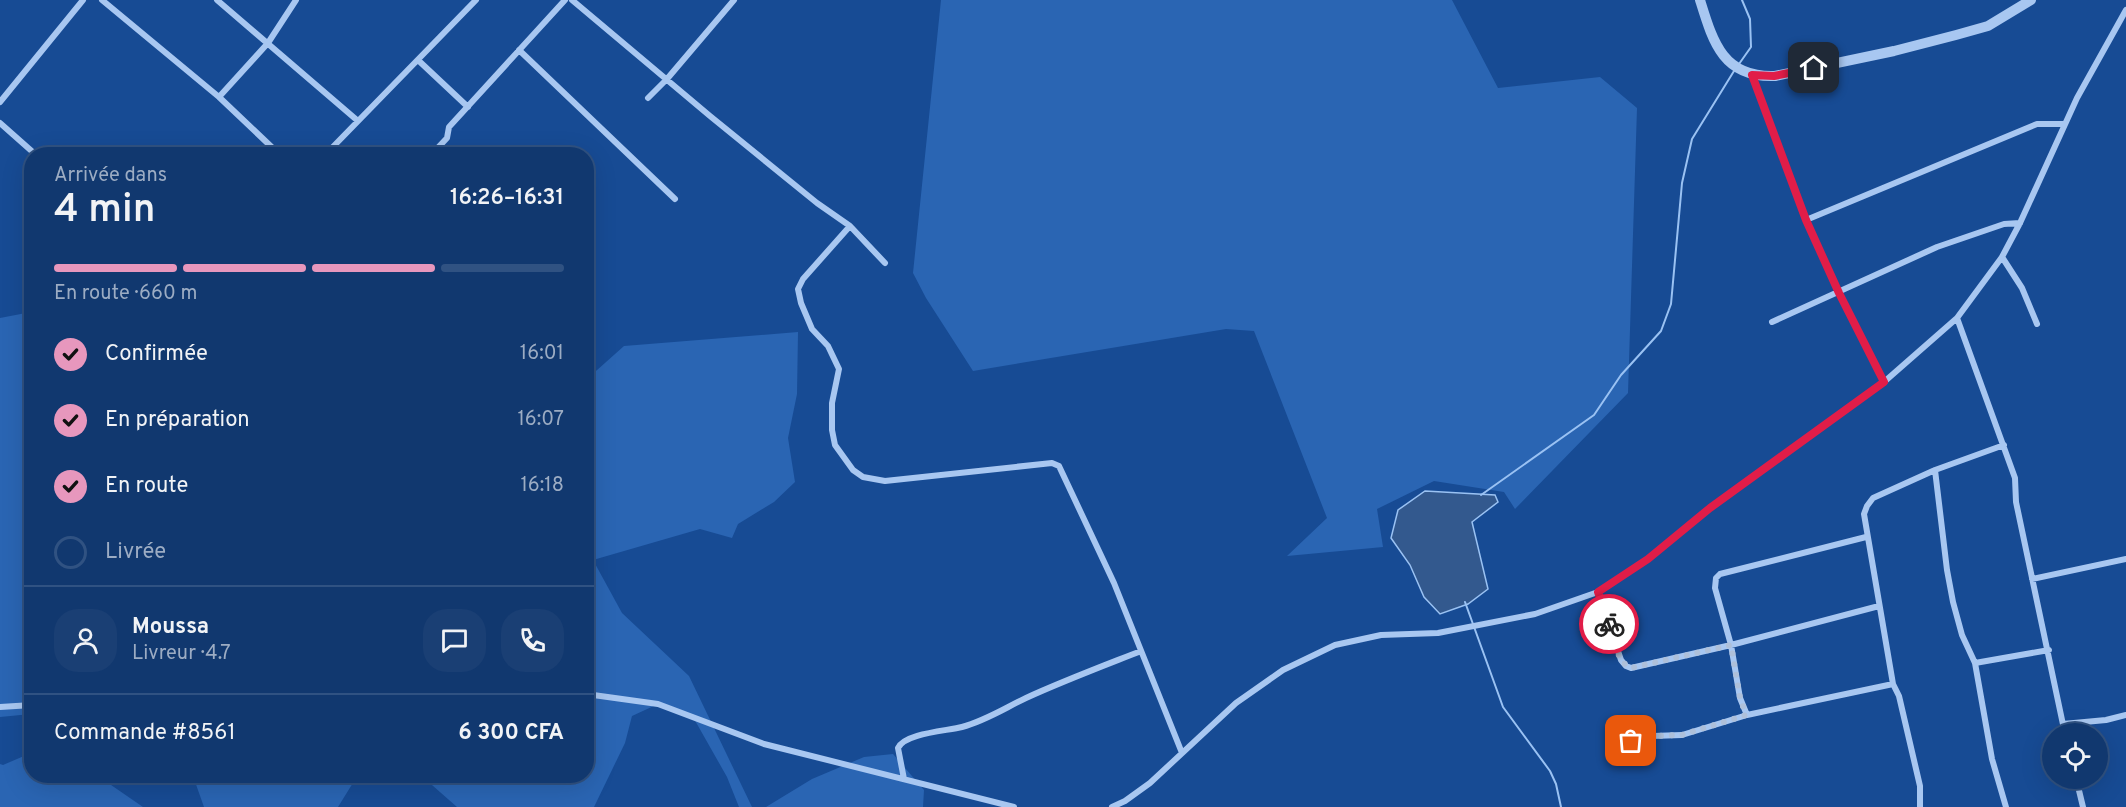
<!DOCTYPE html>
<html lang="fr">
<meta charset="utf-8">
<style>
:root{--surface:#11386f;--page:#1a3f74;--text:#f1f3f6;--muted:#9cacc3;--line:#305282;--accent:#e797bd}
body{margin:0;font-family:Overpass,sans-serif;background:var(--page);color:var(--text);height:100vh;display:flex;flex-direction:column;font-size:22px;white-space:nowrap}
*{box-sizing:border-box;margin:0}
p{font-size:20px;color:var(--muted)}
.icon{flex:none;width:33px;height:33px;fill:none;stroke:currentColor;stroke-width:2;stroke-linecap:round;stroke-linejoin:round}
.map{position:relative;flex:1;overflow:hidden}
.panel{position:absolute;left:24px;top:147px;width:570px;height:636px;display:flex;flex-direction:column;background:var(--surface);border-radius:24px;box-shadow:0 6px 24px #0002,0 0 0 2px var(--line)}
.panel>*{flex:none}
.tools{position:absolute;left:2042px;top:723px;display:grid;gap:12px}
.tools a{display:grid;place-items:center;width:66px;height:66px;border-radius:50%;background:var(--surface);box-shadow:0 6px 24px #0002,0 0 0 2px var(--line);font-size:30px}
.pin{position:absolute;display:grid;place-items:center;width:51px;height:51px;color:#fff;margin:-26px;border-radius:12px;box-shadow:0 3px 9px #0006}
.courier{position:absolute;display:grid;place-items:center;width:60px;height:60px;margin:-30px;border:4px solid #e11d48;border-radius:50%;background:#fff;color:#222;box-shadow:0 2px 8px #0007}
.headline em{font-style:normal;font-weight:600}
.headline div{display:flex;flex-direction:column-reverse}
.headline{display:flex;align-items:center;justify-content:space-between;height:102px;padding:0 30px}
h1{font-size:39px;font-weight:600;line-height:45px}
.bar{display:grid;grid-template-columns:repeat(4,1fr);gap:9px 6px;align-content:center;height:72px;padding:0 30px}
.bar i{height:8px;border-radius:4px;background:var(--line)}
.bar .active{background:var(--accent)}
.bar p{grid-column:span 4}
.line{display:flex;align-items:center;gap:15px;padding:0 30px;border-top:2px solid var(--line)}
.line div{flex:1}
.round{display:grid;place-items:center;flex:none;width:63px;height:63px;border-radius:24px;background:var(--page)}
ol{padding:0 30px;list-style:none}
li{display:flex;align-items:center;gap:18px;height:66px}
li p{margin-inline-start:auto}
li .icon{padding:6px;border-radius:50%;background:var(--accent);color:#111;stroke-width:4}
li:last-child{color:var(--muted)}
li i{width:33px;height:33px;border:3px solid var(--line);border-radius:50%}
.map>svg:first-child{display:block}
.green{fill:#2a65b3}
.water{fill:#33598e;stroke:#9ac2f3;stroke-width:1.5}
.lines{fill:none;stroke-linecap:round;stroke-linejoin:round}
.stream{stroke:#9ac2f3;stroke-width:2}
.minor{stroke:#a8c7f1;stroke-width:6}
.tertiary{stroke:#a8c7f1;stroke-width:10}
.done{stroke:#aec0da;stroke-width:6;stroke-dasharray:0 10.8}
.route{stroke:#e11d48;stroke-width:8}
</style>
<div class="map">
<svg width="2126" height="807" viewBox="0 0 2126 807">
<rect width="100%" height="100%" fill="#174b94"/>
<path class="green" d="M941,0H1452L1498,88L1600,77L1637,108L1628,393L1515,509L1504,492L1434,481L1377,509L1383,547L1287,556L1327,518L1254,331L1226,329L973,371L926,298L913,273Z
M31,312V714L0,717V318Z
M798,332L797,394L788,438L795,482L774,502L738,524L732,538L700,529L593,560L622,613L689,676L752,807H739L727,777L693,717L658,704L632,716L625,743L594,807H457L424,778L418,776H586L587,379L624,346Z
M31,753L32,776H98L143,807H0V764L3,765Z
M893,754L924,790L923,807H766L812,779L864,757Z
M193,776H365L356,778L338,807H204Z"/>
<path class="water" d="M1425,491L1495,495L1498,502L1472,522L1488,589L1468,604L1440,614L1424,597L1410,565L1391,538L1398,510Z"/>
<g class="lines">
<path class="stream" d="M1739,64L1751,47L1750,19L1742,0
M1481,495L1594,415L1621,375L1661,331L1671,304L1682,183L1692,139L1734,71
M1465,602L1503,707L1550,771L1556,784L1561,807"/>
<path class="minor" d="M102,0L219,97L279,154
M217,0L358,121
M572,0L710,116L817,203L850,226L885,263
M519,50L675,199
M419,61L468,107
M1752,75L1806,220L1839,293L1884,382
M219,97L268,43L296,0
M648,98L667,79L734,0
M0,102L83,0
M0,123L35,154
M326,154L476,0
M432,154L447,138L449,127L565,0
M1806,220L2037,124H2065
M850,226L803,279L798,289L801,303L812,329L828,346L839,369L832,403V430L835,445L853,470L863,477L885,481L1052,463L1059,466L1114,583L1182,753
M2002,257L2022,288L2037,324
M1957,318L2015,478L2016,502L2065,734
M1772,322L1937,247L2004,224L2020,223
M1935,470L1947,570L1953,602L1962,635L1975,663L1992,759L2006,807
M2032,579L2126,559
M1598,592L1621,660L1626,666L1631,668L1731,645L1715,588L1716,578L1720,574L1866,537
M1975,663L2049,650
M586,694L658,704L764,744L1014,807
M0,707L32,705
M1747,715L1740,698L1731,645L1879,606
M2063,724L2106,720L2126,715
M1610,746L1652,736L1682,735L1747,715L1893,684
M2076,778L2083,807
M904,779L898,748C905,733 947,731 962,727C985,721 1005,708 1026,698C1063,681 1103,666 1141,651
M1112,807L1125,801L1150,783L1236,703L1283,670L1335,645L1381,635L1438,633L1535,614L1598,592L1648,559L1710,508L1884,382L1957,318L2002,257L2020,223L2077,98L2126,10
M1920,807V786L1899,696L1893,684L1864,514L1867,506L1873,498L1935,470L2004,445"/>
<path class="tertiary" d="M1700,0C1713,42 1723,78 1775,76L1894,51L1956,35L1988,26L2031,0"/>
</g>
<g class="lines">
<path class="done" d="M1609,624C1613,637 1617,663 1631,668L1731,645L1740,698L1746,715L1682,735L1652,736L1631,741"/>
<path class="route" d="M1609,624L1598,592L1648,559L1710,508L1884,382L1839,293L1806,220L1752,75L1774,76L1814,68"/>
</g>
</svg>
<div class="tools">
<a><svg class="icon" aria-label="locate" viewBox="0 0 24 24"><circle cx="12" cy="12" r="6"/><path d="M12 2v4M12 18v4M2 12h4M18 12h4"/></svg></a>
</div>
<div class="pin" style="left:1631px;top:741px;background:#ea580c"><svg class="icon" aria-label="bag" viewBox="0 0 24 24"><path d="M5 8h14l-1 12H6zM9 8a3 3 0 0 1 6 0"/></svg></div>
<div class="pin" style="left:1814px;top:68px;background:#1f2937"><svg class="icon" aria-label="home" viewBox="0 0 24 24"><path d="M3 11l9-7 9 7M6 9v11h12V9"/></svg></div>
<div class="courier" style="left:1609px;top:624px"><svg class="icon" aria-label="bike" viewBox="0 0 24 24"><circle cx="6" cy="16" r="4"/><circle cx="18" cy="16" r="4"/><path d="M6 16l4-8h5l3 8M10 8l3 8H6M13 5h3"/></svg></div>
<section class="panel">
<div class="headline"><div><h1>4 min</h1><p>Arrivée dans</p></div><em>16:26–16:31</em></div>
<div class="bar"><i class="active"></i><i class="active"></i><i class="active"></i><i></i><p>En route · 660 m</p></div>
<ol>
<li><svg class="icon" aria-label="check" viewBox="0 0 24 24"><path d="M5 12l5 5 9-10"/></svg>Confirmée<p>16:01</p></li>
<li><svg class="icon" aria-label="check" viewBox="0 0 24 24"><path d="M5 12l5 5 9-10"/></svg>En préparation<p>16:07</p></li>
<li><svg class="icon" aria-label="check" viewBox="0 0 24 24"><path d="M5 12l5 5 9-10"/></svg>En route<p>16:18</p></li>
<li><i></i>Livrée</li>
</ol>
<div class="line" style="height:108px"><a class="round"><svg class="icon" aria-label="person" viewBox="0 0 24 24"><circle cx="12" cy="8" r="4"/><path d="M4 21q1-7 8-7t8 7"/></svg></a><div><b>Moussa</b><p>Livreur · 4.7</p></div><a class="round"><svg class="icon" aria-label="chat" viewBox="0 0 24 24"><path d="M4 5h16v11H9l-5 4z"/></svg></a><a class="round"><svg class="icon" aria-label="phone" viewBox="0 0 24 24"><path d="M5 4h4l2 5-3 2q2 4 5 5l2-3 5 2v4C11 20 4 13 5 4z"/></svg></a></div>
<div class="line" style="height:78px"><div>Commande #8561</div><b>6 300 CFA</b></div>
</section>
</div>
